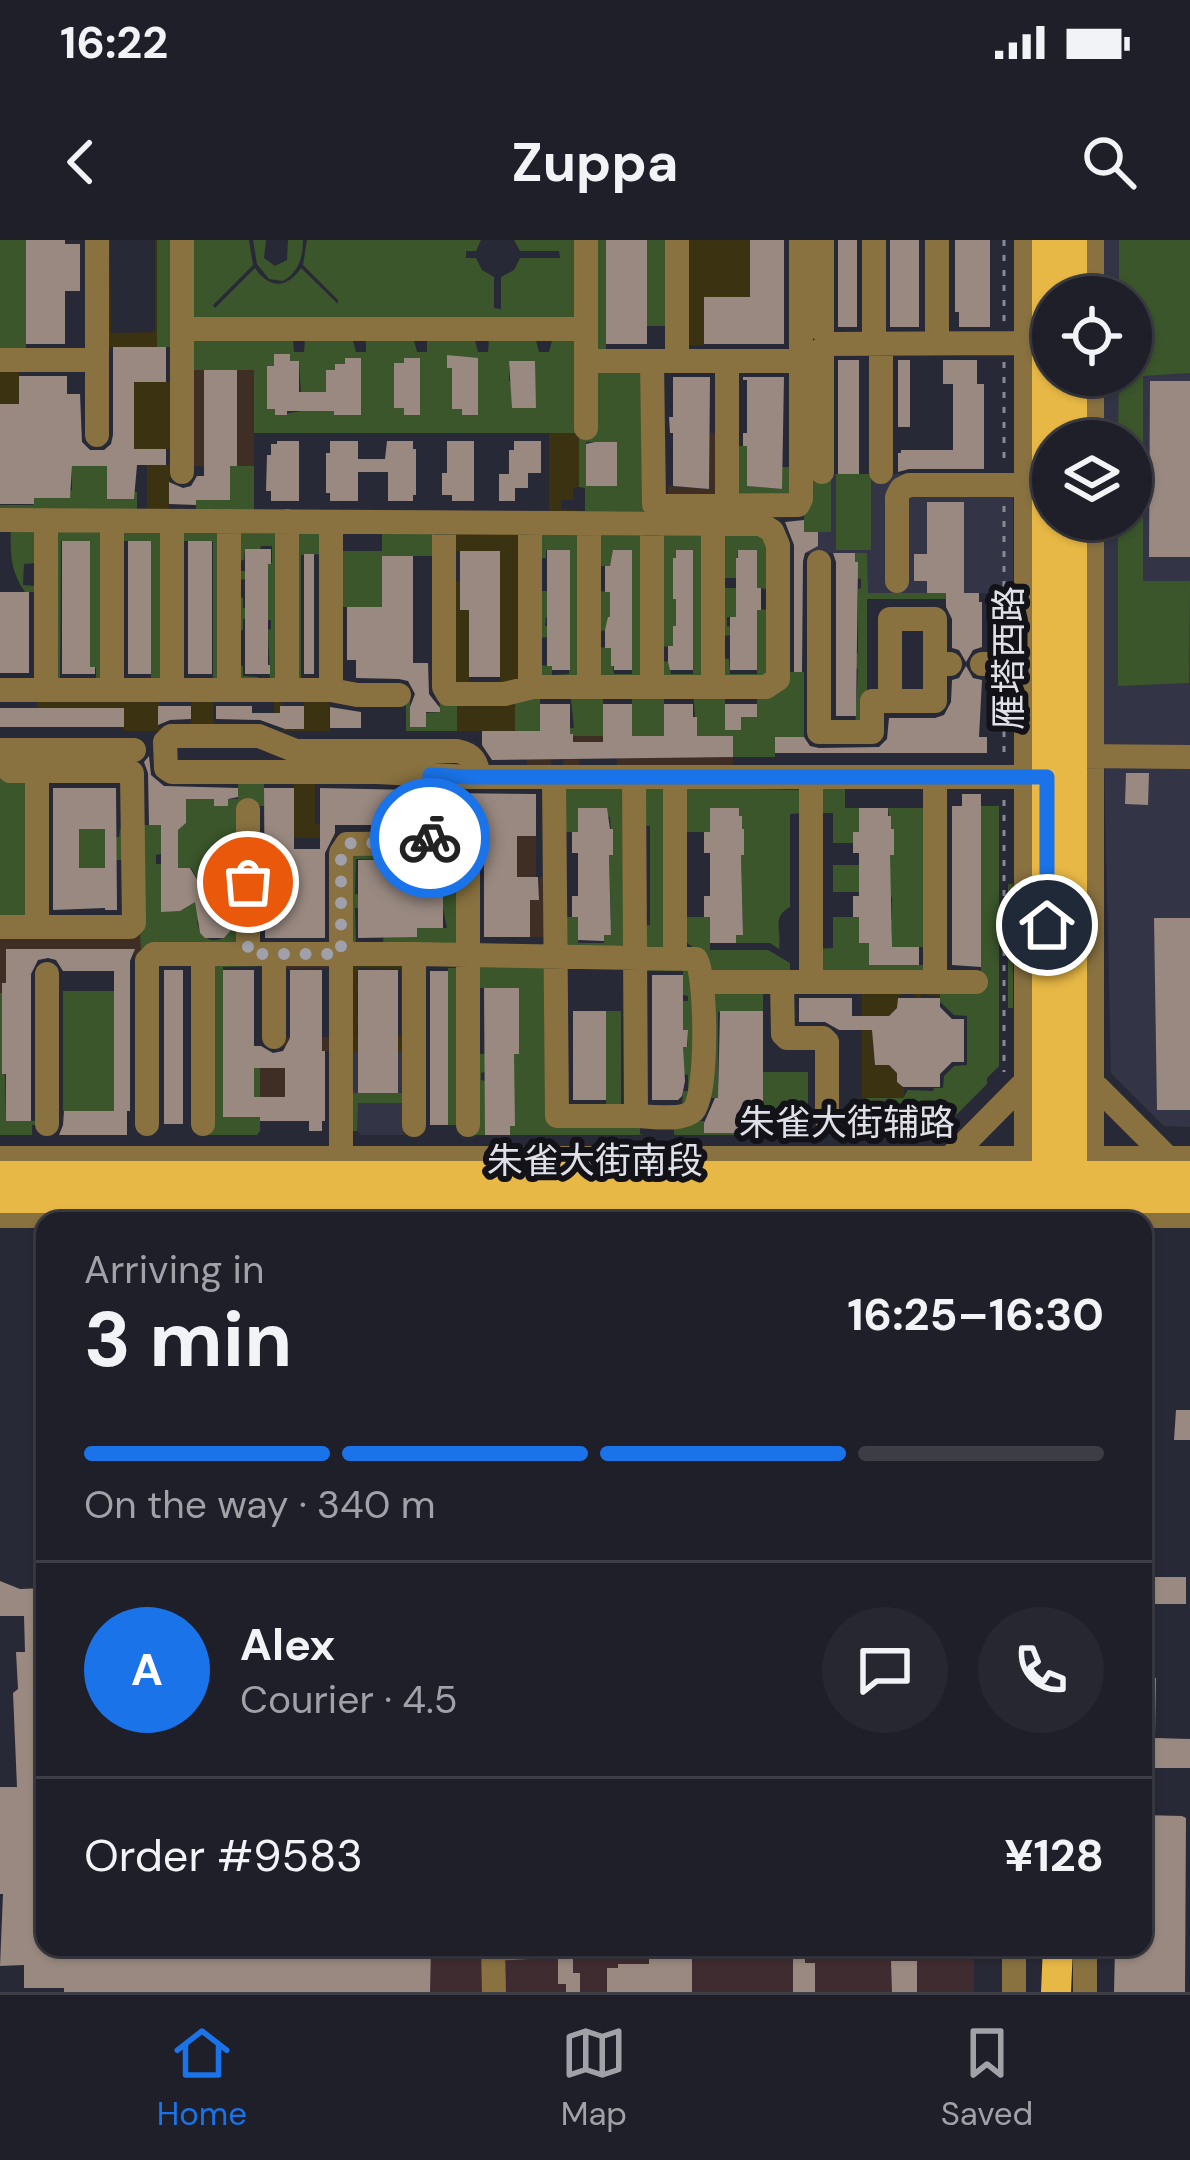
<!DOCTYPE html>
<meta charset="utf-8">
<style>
:root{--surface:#1e1f28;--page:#262730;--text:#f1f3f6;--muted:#a1a2a8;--line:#3c3d45;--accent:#1a73e8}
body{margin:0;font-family:"DM Sans","Noto Sans SC",sans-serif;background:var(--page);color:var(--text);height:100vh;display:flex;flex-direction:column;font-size:45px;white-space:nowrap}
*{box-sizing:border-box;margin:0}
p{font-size:39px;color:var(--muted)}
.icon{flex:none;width:66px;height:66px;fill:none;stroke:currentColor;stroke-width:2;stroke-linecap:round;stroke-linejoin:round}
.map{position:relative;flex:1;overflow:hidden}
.side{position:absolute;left:36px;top:972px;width:1116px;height:744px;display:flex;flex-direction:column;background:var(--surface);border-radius:24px;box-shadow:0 3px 9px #0004,0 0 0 3px var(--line)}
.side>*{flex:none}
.fabs{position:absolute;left:1032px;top:36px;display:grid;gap:24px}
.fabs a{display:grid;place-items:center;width:120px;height:120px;border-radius:50%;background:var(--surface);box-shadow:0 3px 9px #0004,0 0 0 3px var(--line);font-size:60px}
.pin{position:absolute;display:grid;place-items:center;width:102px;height:102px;color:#fff;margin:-51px;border:6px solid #fff;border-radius:50%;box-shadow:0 3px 12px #0007}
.courier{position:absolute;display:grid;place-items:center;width:120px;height:120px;margin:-60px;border:9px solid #1a73e8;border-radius:50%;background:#fff;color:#222;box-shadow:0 3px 15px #0007}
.overview em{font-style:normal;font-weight:700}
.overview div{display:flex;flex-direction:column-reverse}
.overview{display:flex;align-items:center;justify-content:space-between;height:204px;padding:0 48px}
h1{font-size:78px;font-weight:700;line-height:90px}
.bar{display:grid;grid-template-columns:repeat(4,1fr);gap:18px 12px;align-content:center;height:144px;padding:0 48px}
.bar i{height:15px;border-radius:9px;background:var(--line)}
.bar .selected{background:var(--accent)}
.bar p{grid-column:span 4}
.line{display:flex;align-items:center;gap:30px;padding:0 48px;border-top:3px solid var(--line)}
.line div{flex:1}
.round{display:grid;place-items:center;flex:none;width:126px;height:126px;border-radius:63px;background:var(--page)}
.status{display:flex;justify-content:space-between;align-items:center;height:84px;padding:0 60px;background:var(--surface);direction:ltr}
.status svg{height:33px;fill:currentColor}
header{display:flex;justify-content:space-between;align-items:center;height:156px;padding:0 48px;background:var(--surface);font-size:54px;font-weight:700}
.menu{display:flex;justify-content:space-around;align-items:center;height:168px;border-top:3px solid var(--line);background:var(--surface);font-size:33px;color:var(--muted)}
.menu a{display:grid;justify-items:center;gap:6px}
.menu .selected{color:var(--accent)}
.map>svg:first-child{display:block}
.built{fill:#333446}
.industrial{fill:#3f2e24;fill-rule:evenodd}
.medical{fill:#3f2c30}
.green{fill:#3a562a;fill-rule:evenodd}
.sand{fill:#3a3211;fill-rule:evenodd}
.building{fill:#998981;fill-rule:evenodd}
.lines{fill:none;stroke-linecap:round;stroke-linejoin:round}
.path{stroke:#888993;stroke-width:3;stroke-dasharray:6 9;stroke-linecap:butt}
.minor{stroke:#897140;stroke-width:24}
.major{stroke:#e8b846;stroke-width:30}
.done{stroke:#9fa0aa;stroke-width:12;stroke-dasharray:0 21.6}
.route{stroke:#1a73e8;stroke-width:15}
.labels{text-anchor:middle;stroke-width:12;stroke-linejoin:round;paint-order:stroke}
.street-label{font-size:36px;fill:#dfe0e8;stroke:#121218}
</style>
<div class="status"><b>16:22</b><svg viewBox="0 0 49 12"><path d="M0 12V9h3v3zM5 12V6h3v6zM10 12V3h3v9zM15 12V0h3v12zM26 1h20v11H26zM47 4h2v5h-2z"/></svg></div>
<header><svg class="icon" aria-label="back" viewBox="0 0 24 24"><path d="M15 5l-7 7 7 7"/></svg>Zuppa<svg class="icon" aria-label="search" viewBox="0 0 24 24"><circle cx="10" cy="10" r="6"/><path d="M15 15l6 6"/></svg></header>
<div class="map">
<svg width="1190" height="1752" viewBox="0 0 1190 1752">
<rect width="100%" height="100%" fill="#282936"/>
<path class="built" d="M1104,0H1190V887L1164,886L1111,833L1104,516V279H1131V201H1104V135H1131V57H1104Z
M804,234H1013V353H867V313H804Z
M330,811H403V895H361L357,891H330Z"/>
<path class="industrial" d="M189,130H204V226H189Z
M237,130H254V226H237Z
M709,193H721V257H668V246L708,249Z
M573,496H639L733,517V529H617V513L579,514V529H527V511L551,515V525H563L564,518L582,502H573Z
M517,571H520V596H536V637H506V657L539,660L540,637H548V697H530L529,681H498L497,630H478V697H473V598H517ZM477,604H517V627H477Z
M0,694H141V725H135L134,709H7L6,743L3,753H0Z
M325,719L335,728L280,729L281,797H335V811H300L285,857H260V828H293L294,807L279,806V726Z"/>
<path class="medical" d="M372,1707H974V1752H423Z"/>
<path class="green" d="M0,0H26V115H0Z
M157,0H170V107H157Z
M189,0H249L253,25L213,65L215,68L255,28C269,49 287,49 301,28L338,64V60L303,25L307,0H481L476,11H466V18H476L482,30L494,37V68L501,69V37L514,30L520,18H560L559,11H520L514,0H579L575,78L201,81L194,77Z
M253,0H266L264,18L275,26L287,20L288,0H303C303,17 299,32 283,41L269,39L257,24Z
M594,0H606V116H594Z
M647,0H672V86H647Z
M1119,0H1190V133L1143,136V341H1190L1189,443L1118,446V279H1131V201H1118L1119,135H1131V57H1119Z
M201,96H289L293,99L294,112H304L305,100L308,96L352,97L356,112H366V100L370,96L413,97L417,112H427V100L431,96L474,97L478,112H488L489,100L492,96L535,97L539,112H549L553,97H571L578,106L579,193H594V127H647V271H585V248L579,247L578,193H254V130H189L191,103ZM274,114H289L290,121H299L302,171L276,175L275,169L267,168V127L274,126ZM447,115L478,119V141L474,142V153L478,154L477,175H463L462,169L452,168V150H462V142L452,141V128H447ZM346,118H360L361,141L358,142V152L361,153L360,174L334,175V171L326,170V150L347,149V143H326V131L335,130L336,124H345ZM404,118L420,119V141L416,142V153H420L419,175H404V168H394V149L404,148V143L394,142V124L404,123ZM509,121H535V168H512V155L518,154V142L509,141ZM586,202H617V246L586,245Z
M732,206H747V215L750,216L747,246L782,249V227H798V261H732Z
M114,225L107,248L108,259H134V252H137V273L0,272V265H33L34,258H69L70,251L72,250V226Z
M230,226H254V273H196V260H229Z
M804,234H831V292H804Z
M836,234H871V310H836Z
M11,287L34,289L37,323L24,324L23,345L37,346V352H25C10,331 10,312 11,287Z
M102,289L107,444H96V428L90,427V301H61L60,444H54V292Z
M163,289L168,444H151V301H122L120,290Z
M219,289L223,439L213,444V301H184L180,290Z
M239,289H276L282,295V439L276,445H239L234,441V294ZM261,306H272V323L268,324L267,367L243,368V358L239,357V340L247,339V331H240L239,321L244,320L245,310L260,309ZM243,379L271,380V389L268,390L270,442H259L258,437L243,436V426L236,425V391L243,390Z
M326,289V314L301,315V448L295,447L294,291Z
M382,290L435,293L437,316H382V367H336V311H382Z
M541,292H577L584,297V437L579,443H539L534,439L533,299L535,294ZM546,310H570L569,367H547L550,351H538V319L546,318ZM546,377H570L569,434L552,435V426L538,425V398L550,397V386H545Z
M601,292H640L647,297V437L643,443H600L595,439V297ZM614,310H632V367H614L610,352L597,351V326H610ZM608,377H632V434H614L611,408L597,407V399L601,398V391L608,390Z
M664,292H701L708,297V437L702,443H663L658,439V297ZM676,310L693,311V367H676V359L673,358V319L676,318ZM677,377H693V434H671L670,422L661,421V407L673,406V387L677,386Z
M725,292L764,293L772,302L774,435L770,442L724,443L719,439V297ZM738,310H756L757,348L767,349V370L739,367L736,348H722L723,338H736ZM727,377H756L757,434H730L729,419L722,418V396L734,395V387L727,386Z
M855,313H867L868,353H946V359H867V489H855L858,429L855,428V414L858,413V349L861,348V339L855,338Z
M783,432H804V497H775V517H733L732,496H573L572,494H527L515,491V458L540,450V489L574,488L570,450H603V489L618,490L632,476V450H664V490H696L693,450H725V489L741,490V477L757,476V450Z
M406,449H410V487H426V473L439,472L440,460H457V491H406Z
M0,537L28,538L29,676L0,680Z
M264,539V588V566H243V709H141L140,694H0L130,690L141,585H164L161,593V614L156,615V624H161V671L183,669L178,639L202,671L197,682L200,693L210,700C222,701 229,696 232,685C231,673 224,667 213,666L191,628H178V590L186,583L176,559H214L227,566L228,559H238V542Z
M568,548H629V712H566L559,677H578V703H604V695H611V685L604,684V681L611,680L609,615H613L610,577L579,568L578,592H559L560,551Z
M639,548H670V712H639V686L650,685V586L639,585Z
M683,548L801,550L803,573L790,574V667C771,677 782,691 779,709L770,703H736V695L743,694L741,615H744V589H742V577L710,568V592H683Z
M825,548H845V568H859V592L853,603H833V573H818L820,550Z
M981,566H999V826L987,838V844L936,895H862V858H903L908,850L933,851L934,848H943L944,836L954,826L967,825V776L954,775L940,762V749L981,748Z
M888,568H927V707H870L869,725H927V736L820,734L818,709L833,708V677H859L860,703L892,695V684H886L892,680V657L886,656L890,615H894V589H891Z
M105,580V597H119L120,589H132L127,620H106L105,628H79V589Z
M349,609H459L463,706L350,709ZM356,619L383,620L384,630L389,637V625H417V634H446L443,654L437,655V667L443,668L447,688H417V697H389L384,692L383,703H356L355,668L368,667V655L355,654Z
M833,625H859V652H833Z
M1008,644H1013V768H1008Z
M683,677H710V710H768L790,723V732L712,731L709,720L686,702Z
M476,721L547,722L552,881L640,888V894L643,895H510V886L485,832L481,833V840L485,841V895H473ZM477,748H519V814H477Z
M645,723L695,726L691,864L645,870ZM646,731H683V755L688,756V761H683V790L688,791V806L683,807V834L688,835V851H683L682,865H647Z
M209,724L269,726L223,727V876L254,877V806L256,828H260V891L257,895H209Z
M448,728H463V885H448Z
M763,749V771L718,772V843L725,858H707V755Z
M63,751H114V871H63Z
M0,753H3L6,880L39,881V884L32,885V895H0Z
M606,771H621V868H606Z
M763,832H808V895H674V881H704L705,893H762Z
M377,840H386L387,853H403V863H358L357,891H351V853H377Z"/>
<path class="sand" d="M103,0H110L111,93L155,92V0H157V107H103Z
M170,0H174V236L169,237V273H147V225H173V209H134V142H172Z
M683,0H750V57H705L704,105H683Z
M0,115H19V164H0Z
M549,193H579V247L573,248V260H561V269L585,271H549Z
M519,292L525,436L500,450V380H469V450H455L454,293ZM455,311H500L468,341H454Z
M37,444H213V491H124L123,469L37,468ZM159,458H191V488H159Z
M274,455L329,458L330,491H283V489L304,488V460L281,459L283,473H274Z
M515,458V491H457V460Z
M294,539H315V584L335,585V598H294Z
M407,720L409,895H403V811H346V723ZM358,728L401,729V796H357V784L360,783V776L357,775V751L360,750V742H357Z
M862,749H940V757L921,754V773H916V755L904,753L897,759V770L889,775V779L875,776L872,798H898V803H872L875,825L889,822V826L897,831V841L904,849V858H862Z"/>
<path class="building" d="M26,0H65V4H80V51H65V104H26Z
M606,0H647V104H606Z
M750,0H784V104H704V57H750Z
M838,0H857V87H838Z
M890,0H919V87H890Z
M955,0H990V87H959V72H955Z
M113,107H166V142H134V209H166V225H137L134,259H107V226H72L70,258H34V264H0V164H19V136H67V154H80L82,202L90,210H104L111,204L113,195Z
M274,114H290V121H299V152H326V130H335V124H345V118H361V175H334V171H287V175H275V169H267V126H274Z
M447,115L478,118V175H462V169H452V128H447Z
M404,118H420V175H404V168H394V123H404Z
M838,120H859V234H838Z
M898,120H910V187H898Z
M943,120H977V144H984V229H909L898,232V213H901V210H953V144H943Z
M509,121H535L536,168H512Z
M204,130H237V226H230V260H196V265L169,264V242L183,248L191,246L197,236H204Z
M673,137H710L709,249L673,246V193H670L669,177H673Z
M743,137H784L782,249L747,246V206H743V193H747V140H743Z
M1150,141H1190V317H1149Z
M277,201H299V261H271V251H266L267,215H271V204H277Z
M330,201H358V219H385L387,201H413V209H416V255H413V261H388V232H358V261H330V253H326V213H330Z
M447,201H474V261H452V255H442V233H447Z
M514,201H541V233H528V248H515V261H499V234H509V210H514Z
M595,202H617V246H586V204Z
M927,262H964V353H979V362H982V407L973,410L966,422L959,410L952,408V379L946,367V353H927V341H914V314H927Z
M804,280V292H818V306L805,313L803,321L802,432H794V305L785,282Z
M62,301H90V427H95V434H62Z
M128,301H151V434H128Z
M188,301H212V434H188Z
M245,309H271V324H268V425H270V434H245Z
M547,310H570V430H552V426H547Z
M613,310H632V430H614V426H611V408H605V390L608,377H610V352H605V326H610Z
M676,310H693V430H670L668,422V406H673V386H676V359H673V318H676Z
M738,310H757V348H761V370H757V430H730V377H736V318H738Z
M460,311H500V437H469V370H460Z
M833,313H855V322H858L856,476H836V322Z
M304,314H314V434H304Z
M382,316H413V423H428L429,454L440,468V472H426V487H410V467L415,454L408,441L399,439L356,438V420H347V367H382Z
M0,352H29V433H0Z
M966,426L973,438L982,440L979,497H987V513H775V497H804L810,506L819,508L879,507L887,499L889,478H935L944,475L951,462L952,440L959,438Z
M540,464H570V494H573V502H603V464H632V496H664V464H693V477H697V496H733V517L492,520L482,505V491H540Z
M725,464H757V477H741V490H725Z
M158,466H191V479L170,480L158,485Z
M216,466H252V473H280V466H304V489H285L260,480L216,479Z
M330,467L361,472V488H330Z
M0,468H124V487H0Z
M149,516L151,535L164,546L238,548V557L228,559V566H214V559H186V583L178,590V628H190L213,666H219L229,673L232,689L224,698H205L200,693L195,662L180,671L161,672V585H149L148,533L144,522Z
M1126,533H1149L1148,565L1125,564Z
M53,548H116L117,670H105V668L53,670ZM79,589H105V628H79Z
M264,548H294V609H320V548L413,550V579H378V585H335V593L325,613V698H265Z
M446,553L536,554V596H517V637H538L539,660H530V697H484V610L476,595V589L446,587Z
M962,554H981V727L952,725V566H962Z
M578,568H607L610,589H613V615H609L611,695H604V701L578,700V677H572V656H578V613H572V592H578Z
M710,568H739V576H742V589H744V615H741L743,695H736V703H710V677H704V656H710V613H704V592H710Z
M859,568H888V576H891V589H894V615H890L892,707H919V725H869V703H859V677H853V656H859V613H853V592H859Z
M358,620H384V625H417V634H443V688H417V697L358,698Z
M1154,678H1190V870H1157Z
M6,709H135L130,721V871H127V895H59L63,885L64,871H114V731H63L56,720L48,718L38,720L31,734V881H6V834H2V743H6Z
M164,730H183V884H164Z
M223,730H254V806H261L273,813L283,811L290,798V730H322V811H325V881H322V891H309V881H260V877H223ZM254,828H285V857H254Z
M358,730H398V853H358Z
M430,731H448V885H430Z
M652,735H683V790H688L687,807H683L685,841L682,856L678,860H652Z
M484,748H519V814H514L515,886H510V895H485Z
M799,758H852V776H889L897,768L898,758H940V767L952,779H964V822H952L940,834V847H903L897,842V833L889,825H875L872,790H839L825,782H799Z
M573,771H606V860H573Z
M720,771H763V893H704V883L715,858H718Z
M1176,1170H1190V1200H1174Z
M1148,1337H1186V1364H1143V1342H1148Z
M0,1341L20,1349L45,1348V1707H431L430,1752H64V1748H24V1725L0,1726L3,1654H0V1547H17L13,1453L18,1449L16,1412H25L24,1376H0Z
M1143,1438H1156L1155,1498L1190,1499V1528H1143Z
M1143,1575L1182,1576L1186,1578L1185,1752H1114L1115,1707H1143Z
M649,1715H692V1752H607V1728H618V1724H649Z
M558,1718H573V1733H580V1752H566V1744H558Z
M793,1718H805V1723H815V1752H793Z
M891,1721H917V1752H892Z"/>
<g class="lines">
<path class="path" d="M1004,0V82
M1004,122V226
M1004,266V406
M1004,446V514
M1004,560V832"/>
<path class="minor" d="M97,0V195
M182,0V232
M586,0V188
M677,0V121
M822,0V90
M874,0V90
M937,0V90
M1026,0V934
M1092,0V57
M182,89H586
M881,103V232
M0,120H97
M586,121H801
M652,121L654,264L659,266L798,265L801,259V0
M727,121V266
M1092,135V201
M822,232V110L825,104L1026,103
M1092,279V931
M0,280L761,284L772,291L778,305V439L766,447H533L504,454H448L444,447V284
M46,280V450
M112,281V450
M172,281V450
M229,281V450
M287,281V450
M331,282V450
M530,284V447
M589,284V447
M652,284V447
M713,284V447
M819,322V492H872V461H890V379H935V424H950
M897,341V257L901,249L909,245H1038
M982,424H1026
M0,450H331L357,455H399
M890,461H935V424
M0,510H134
M1080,516L1190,517
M37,531V687
M430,535V603
M479,537C477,522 473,514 457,511H296L259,496H171L165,502L166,528L172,532H378L469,537H1047
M554,537L557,876H636L634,537
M675,537V717
M811,537V742
M935,537V742
M248,570V714
M0,687H130L134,683L132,533L126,531H10L5,526L4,510
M203,714V884
M274,714V797
M414,714V885
M47,734V884
M702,742H976
M782,742L783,794L787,798H823L827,802V880
M1090,840L1171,921
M147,884V721L154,714H414L696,719C707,737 708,856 693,871C681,882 651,876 636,876
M0,918H1190
M943,925L1033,834
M341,933V613L347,604L458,603L465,606L468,611V885
M0,976H1190
M493,1707L494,1752
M1014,1707V1752
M493,1709L530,1707
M1085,1752V1707"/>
<path class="major" d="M1047,0V981
M1072,0V57
M1072,135V201
M1072,279V981
M0,936H1190
M0,958H1190
M1056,1752L1058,1707"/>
</g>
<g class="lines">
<path class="done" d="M248,642V714H341V614L344,606L351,603H430V598"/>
<path class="route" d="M430,598V535L469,537H1047V685"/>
</g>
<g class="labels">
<g class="street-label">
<text transform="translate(1008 418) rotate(-90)" y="13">雁塔西路</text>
<text x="847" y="895">朱雀大街辅路</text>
<text x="595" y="933">朱雀大街南段</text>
</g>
</g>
</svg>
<div class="fabs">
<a><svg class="icon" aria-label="locate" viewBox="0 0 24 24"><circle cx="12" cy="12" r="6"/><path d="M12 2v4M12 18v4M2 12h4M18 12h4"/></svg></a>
<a><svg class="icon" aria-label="layers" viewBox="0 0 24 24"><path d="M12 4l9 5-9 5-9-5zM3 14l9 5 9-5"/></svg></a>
</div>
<div class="pin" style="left:248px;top:642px;background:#ea580c"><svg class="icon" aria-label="bag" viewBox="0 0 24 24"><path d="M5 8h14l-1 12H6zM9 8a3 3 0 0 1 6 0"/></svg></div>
<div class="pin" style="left:1047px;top:685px;background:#1f2937"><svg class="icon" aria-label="home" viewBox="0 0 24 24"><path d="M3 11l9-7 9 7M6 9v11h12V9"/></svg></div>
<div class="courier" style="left:430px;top:598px"><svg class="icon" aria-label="bike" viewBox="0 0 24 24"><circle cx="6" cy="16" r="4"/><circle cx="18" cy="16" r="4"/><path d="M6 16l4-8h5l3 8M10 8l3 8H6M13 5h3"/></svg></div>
<section class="side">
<div class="overview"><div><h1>3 min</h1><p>Arriving in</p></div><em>16:25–16:30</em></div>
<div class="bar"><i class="selected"></i><i class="selected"></i><i class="selected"></i><i></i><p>On the way · 340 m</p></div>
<div class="line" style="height:216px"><b class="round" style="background:var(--accent);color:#fff">A</b><div><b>Alex</b><p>Courier · 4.5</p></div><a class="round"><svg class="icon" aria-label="chat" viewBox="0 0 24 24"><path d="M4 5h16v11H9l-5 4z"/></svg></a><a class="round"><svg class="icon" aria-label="phone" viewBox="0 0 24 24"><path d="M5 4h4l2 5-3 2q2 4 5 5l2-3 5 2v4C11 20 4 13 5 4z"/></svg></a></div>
<div class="line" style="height:156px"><div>Order #9583</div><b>¥128</b></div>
</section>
</div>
<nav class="menu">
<a class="selected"><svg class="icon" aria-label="home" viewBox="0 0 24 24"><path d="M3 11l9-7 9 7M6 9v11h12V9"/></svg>Home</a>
<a><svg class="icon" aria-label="map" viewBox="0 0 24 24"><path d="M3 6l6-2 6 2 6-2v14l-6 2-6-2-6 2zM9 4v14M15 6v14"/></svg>Map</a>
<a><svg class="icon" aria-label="saved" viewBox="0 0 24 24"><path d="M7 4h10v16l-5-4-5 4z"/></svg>Saved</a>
</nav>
